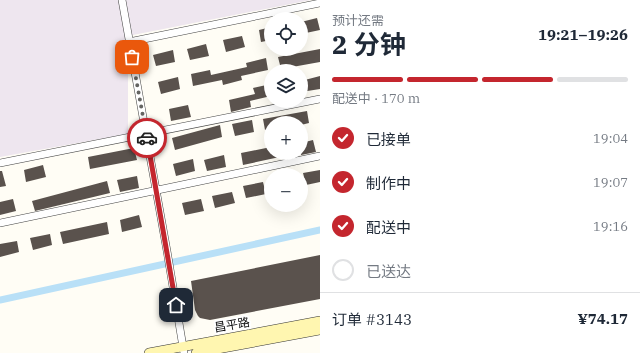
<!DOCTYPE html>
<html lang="zh">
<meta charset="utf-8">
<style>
:root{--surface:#fff;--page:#f2f2f3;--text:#1f2937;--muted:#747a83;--line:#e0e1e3;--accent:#c4262e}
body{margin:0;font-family:"IBM Plex Serif","Noto Sans SC",serif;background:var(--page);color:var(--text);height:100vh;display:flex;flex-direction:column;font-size:15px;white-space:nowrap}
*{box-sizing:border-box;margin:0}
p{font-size:13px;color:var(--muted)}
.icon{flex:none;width:22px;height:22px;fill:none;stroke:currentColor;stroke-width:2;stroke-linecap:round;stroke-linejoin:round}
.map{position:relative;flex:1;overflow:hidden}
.side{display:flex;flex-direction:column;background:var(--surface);width:320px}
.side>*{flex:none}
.fabs{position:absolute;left:264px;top:12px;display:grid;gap:8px}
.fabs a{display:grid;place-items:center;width:44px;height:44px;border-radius:50%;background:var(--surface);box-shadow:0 4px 16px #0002;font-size:20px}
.pin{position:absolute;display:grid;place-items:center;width:34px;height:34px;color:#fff;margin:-17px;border-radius:8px;box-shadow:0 2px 6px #0006}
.courier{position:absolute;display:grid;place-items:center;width:40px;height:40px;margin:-20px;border:3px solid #c4262e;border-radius:50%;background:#fff;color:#222;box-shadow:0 1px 5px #0007}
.head em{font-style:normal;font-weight:700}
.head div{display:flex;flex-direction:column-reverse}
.head{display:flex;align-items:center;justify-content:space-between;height:68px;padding:0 12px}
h1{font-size:26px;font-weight:700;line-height:30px}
.bar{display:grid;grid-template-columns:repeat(4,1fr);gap:6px 4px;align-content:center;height:48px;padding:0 12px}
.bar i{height:5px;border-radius:3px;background:var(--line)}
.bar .current{background:var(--accent)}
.bar p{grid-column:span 4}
.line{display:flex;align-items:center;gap:10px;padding:0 12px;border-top:1px solid var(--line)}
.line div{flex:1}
ol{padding:0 12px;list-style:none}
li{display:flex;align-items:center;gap:12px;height:44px}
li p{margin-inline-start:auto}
li .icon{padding:4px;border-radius:50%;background:var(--accent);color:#fff;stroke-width:4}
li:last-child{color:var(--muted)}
li i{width:22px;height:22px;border:2px solid var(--line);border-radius:50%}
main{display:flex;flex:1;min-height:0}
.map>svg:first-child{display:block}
.industrial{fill:#eee6ef}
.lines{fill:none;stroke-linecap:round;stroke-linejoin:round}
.canal{stroke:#b9e0f7;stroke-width:7}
.building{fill:#5a524d}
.street-casing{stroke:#444;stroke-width:8}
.secondary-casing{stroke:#333;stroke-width:10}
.street{stroke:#fff;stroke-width:7}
.secondary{stroke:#fff6b0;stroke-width:9}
.done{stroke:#646461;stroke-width:4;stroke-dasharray:0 7.2}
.route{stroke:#c4262e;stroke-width:5}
.labels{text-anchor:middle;stroke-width:4;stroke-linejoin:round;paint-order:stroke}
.street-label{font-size:12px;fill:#111;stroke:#fff}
</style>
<main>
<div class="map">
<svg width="320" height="353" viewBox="0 0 320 353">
<rect width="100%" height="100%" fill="#fffdf5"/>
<path class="industrial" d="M0,0H311L128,36V134L0,157Z"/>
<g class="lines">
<path class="canal" d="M0,300L320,230"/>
</g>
<path class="building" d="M317,18L320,30L301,34V22Z
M271,27V40L261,42L259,30Z
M242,36L245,47L226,52L223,40Z
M206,44L209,56L190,60L187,49Z
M320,49V62L281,69L278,57Z
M173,50L175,62L156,66L153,55Z
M266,58L268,70L241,76L242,80L223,85L222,80L193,86L191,74L210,70L211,75L247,67L246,63Z
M320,76V89L301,92V81Z
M178,77L180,89L161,94L158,82Z
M271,84V96L250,101L251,107L231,112L229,100L255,94L253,88Z
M188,105L191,117L171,121L169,109Z
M307,111L309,123L301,125V123H271V129L265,130L263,119Z
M252,120L254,132L235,136L232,124Z
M220,125L222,137L175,150L172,138Z
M313,140L316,152L301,155V143Z
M271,147V153H289V155L243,165L241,153Z
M134,148L137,160L90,169L88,157Z
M224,155L226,167L207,171L204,160Z
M193,159L195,171L176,176L173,164Z
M43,165L46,177L26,182L24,170Z
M320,170V182L306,185L303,173Z
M0,171H2L6,186L0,187Z
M137,176L139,188L120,192L117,180Z
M107,181L110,193L35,211L32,201Z
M263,182L266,194L246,198L243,186Z
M232,192L235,203L215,208L212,196Z
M13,199L16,211L0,215V202Z
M201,199L204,211L185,215L182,203Z
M139,215L142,227L122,232L120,220Z
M107,222L109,234L63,244L60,232Z
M50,234L52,245L33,250L30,238Z
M17,241L19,252L0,257V244Z
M320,255V299L210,320L200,318L198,316L195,310L191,281Z"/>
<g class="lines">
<defs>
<path id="street" d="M122,0L167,251L184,353
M129,42L320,3
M0,163L320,99
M0,223L320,156"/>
<path id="secondary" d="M149,353L320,321
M196,353L320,330"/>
</defs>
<use href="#street" class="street-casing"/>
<use href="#secondary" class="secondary-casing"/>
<use href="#street" class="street"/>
<use href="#secondary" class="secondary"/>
</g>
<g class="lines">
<path class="done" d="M132,57L147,138"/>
<path class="route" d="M147,138L176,305"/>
</g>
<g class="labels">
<g class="street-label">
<text transform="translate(232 325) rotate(-10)" y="4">昌平路</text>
</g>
</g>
</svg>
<div class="fabs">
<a><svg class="icon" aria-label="locate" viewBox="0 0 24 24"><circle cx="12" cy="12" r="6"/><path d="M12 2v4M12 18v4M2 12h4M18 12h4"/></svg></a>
<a><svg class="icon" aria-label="layers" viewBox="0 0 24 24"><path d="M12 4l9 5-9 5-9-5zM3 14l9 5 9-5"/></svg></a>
<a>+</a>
<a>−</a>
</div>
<div class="pin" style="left:132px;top:57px;background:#ea580c"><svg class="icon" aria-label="bag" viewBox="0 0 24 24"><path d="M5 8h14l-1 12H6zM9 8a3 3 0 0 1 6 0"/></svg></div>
<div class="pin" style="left:176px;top:305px;background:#1f2937"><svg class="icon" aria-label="home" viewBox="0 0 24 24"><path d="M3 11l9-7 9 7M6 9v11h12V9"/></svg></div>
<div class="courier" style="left:147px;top:138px"><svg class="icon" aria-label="car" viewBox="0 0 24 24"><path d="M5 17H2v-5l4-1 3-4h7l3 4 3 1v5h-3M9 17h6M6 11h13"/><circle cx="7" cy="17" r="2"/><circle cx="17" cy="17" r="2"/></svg></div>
</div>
<section class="side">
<div class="head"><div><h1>2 分钟</h1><p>预计还需</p></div><em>19:21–19:26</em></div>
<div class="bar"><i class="current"></i><i class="current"></i><i class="current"></i><i></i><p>配送中 · 170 m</p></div>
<ol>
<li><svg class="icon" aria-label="check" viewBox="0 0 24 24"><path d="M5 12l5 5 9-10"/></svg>已接单<p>19:04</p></li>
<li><svg class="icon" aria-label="check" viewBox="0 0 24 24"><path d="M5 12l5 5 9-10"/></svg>制作中<p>19:07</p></li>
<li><svg class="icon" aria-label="check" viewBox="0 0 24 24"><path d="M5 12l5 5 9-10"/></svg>配送中<p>19:16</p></li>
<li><i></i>已送达</li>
</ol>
<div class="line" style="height:52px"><div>订单 #3143</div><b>¥74.17</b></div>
</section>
</main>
